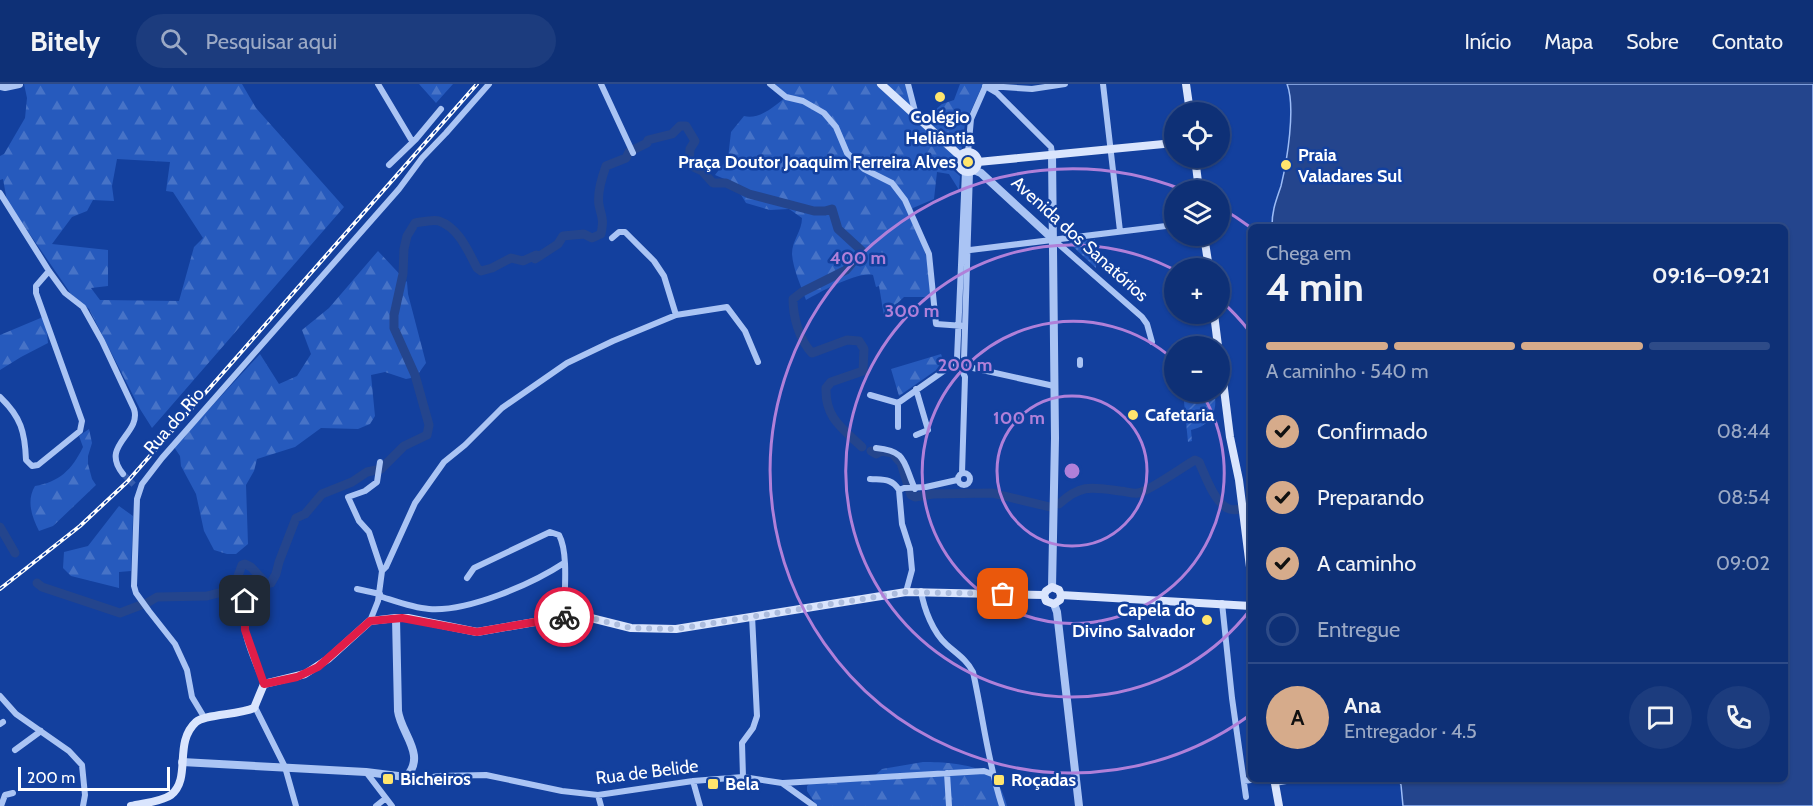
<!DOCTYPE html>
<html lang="pt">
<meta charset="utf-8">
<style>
:root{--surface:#0e3076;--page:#1c3c7e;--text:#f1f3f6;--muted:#9ba9c5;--line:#2e4b88;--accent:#d6ab8b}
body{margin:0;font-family:Cabin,sans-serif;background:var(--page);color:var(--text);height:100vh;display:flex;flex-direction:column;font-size:22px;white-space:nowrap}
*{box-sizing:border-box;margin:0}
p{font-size:20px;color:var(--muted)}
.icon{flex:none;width:33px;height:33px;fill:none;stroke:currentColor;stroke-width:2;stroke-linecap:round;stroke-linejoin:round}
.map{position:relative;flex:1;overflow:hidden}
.sheet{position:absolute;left:1248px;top:140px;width:540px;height:558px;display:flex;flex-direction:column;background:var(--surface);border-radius:9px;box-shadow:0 2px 4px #0004,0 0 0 2px var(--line)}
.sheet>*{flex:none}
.fabs{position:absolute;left:1164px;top:18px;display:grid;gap:12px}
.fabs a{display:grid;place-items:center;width:66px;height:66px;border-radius:50%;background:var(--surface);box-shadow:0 2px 4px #0004,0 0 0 2px var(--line);font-size:30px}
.scale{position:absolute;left:18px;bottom:15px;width:152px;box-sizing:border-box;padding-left:6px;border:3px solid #fff;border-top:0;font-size:16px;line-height:21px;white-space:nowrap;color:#fff;-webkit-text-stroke:4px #13409e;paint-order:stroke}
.pin{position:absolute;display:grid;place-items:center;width:51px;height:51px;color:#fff;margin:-26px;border-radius:12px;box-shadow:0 3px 9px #0006}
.courier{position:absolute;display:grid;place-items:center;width:60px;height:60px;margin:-30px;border:4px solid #e11d48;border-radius:50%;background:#fff;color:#222;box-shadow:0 2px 8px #0007}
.overview em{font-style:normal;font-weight:700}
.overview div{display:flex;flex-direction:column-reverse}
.overview{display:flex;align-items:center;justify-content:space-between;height:102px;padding:0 18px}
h1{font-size:39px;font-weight:700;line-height:45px}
.bar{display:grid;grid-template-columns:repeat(4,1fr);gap:9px 6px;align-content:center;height:72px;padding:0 18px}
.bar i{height:8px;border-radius:4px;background:var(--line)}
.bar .current{background:var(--accent)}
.bar p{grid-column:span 4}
.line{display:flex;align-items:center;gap:15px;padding:0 18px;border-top:2px solid var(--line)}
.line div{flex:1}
.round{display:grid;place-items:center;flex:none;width:63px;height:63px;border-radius:32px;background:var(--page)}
ol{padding:0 18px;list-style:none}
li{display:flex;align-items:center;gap:18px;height:66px}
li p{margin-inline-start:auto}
li .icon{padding:6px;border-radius:50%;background:var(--accent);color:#111;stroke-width:4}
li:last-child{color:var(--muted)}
li i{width:33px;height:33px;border:3px solid var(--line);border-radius:50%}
header{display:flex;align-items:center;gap:36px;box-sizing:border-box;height:84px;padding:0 30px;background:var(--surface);border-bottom:2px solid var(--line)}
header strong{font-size:28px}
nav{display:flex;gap:33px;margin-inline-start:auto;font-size:21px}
.search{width:420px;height:54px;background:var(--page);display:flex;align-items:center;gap:15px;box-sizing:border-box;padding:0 21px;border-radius:33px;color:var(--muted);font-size:22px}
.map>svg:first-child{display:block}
.grass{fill:url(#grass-dots)}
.forest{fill:url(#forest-firs);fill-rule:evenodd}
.garden{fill:url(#garden-furrows)}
.water{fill:#24458d;stroke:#9cbcf7;stroke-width:1.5}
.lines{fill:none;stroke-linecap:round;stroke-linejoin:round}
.river{stroke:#24458d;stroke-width:9}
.minor-tunnel{stroke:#365dad;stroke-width:6;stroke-dasharray:6 3;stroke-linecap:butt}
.minor{stroke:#aac4f4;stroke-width:6}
.tertiary{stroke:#aac4f4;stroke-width:8}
.secondary{stroke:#dae5fd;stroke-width:8}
.rail-casing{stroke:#fff;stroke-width:4}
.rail{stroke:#13409e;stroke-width:1.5;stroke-dasharray:4.5;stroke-linecap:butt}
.done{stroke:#acbcdd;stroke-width:6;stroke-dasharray:0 10.8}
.route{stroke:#e11d48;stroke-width:8}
.ring{fill:none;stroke:#b080d9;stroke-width:3}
.poi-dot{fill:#ffe56d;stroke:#13409e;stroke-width:2}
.labels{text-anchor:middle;stroke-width:5;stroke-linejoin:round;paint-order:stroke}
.poi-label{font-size:18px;font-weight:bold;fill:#fff;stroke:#13409e;text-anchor:start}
.street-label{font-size:18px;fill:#fff;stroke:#13409e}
.centre{fill:#b080d9;stroke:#13409e;stroke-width:3}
.ring-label{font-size:18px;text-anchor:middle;font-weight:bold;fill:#b080d9;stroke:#13409e;stroke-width:5;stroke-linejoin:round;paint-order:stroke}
</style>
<header>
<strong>Bitely</strong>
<div class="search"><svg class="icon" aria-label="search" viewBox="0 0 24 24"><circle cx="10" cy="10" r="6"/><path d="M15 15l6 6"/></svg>Pesquisar aqui</div>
<nav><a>Início</a><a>Mapa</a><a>Sobre</a><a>Contato</a></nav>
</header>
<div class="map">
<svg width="1813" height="722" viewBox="0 0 1813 722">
<defs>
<pattern id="grass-dots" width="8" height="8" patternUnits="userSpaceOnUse" patternTransform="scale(1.5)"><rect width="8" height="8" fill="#265abd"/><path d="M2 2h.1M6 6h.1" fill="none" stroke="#4773c7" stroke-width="1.8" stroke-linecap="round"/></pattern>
<pattern id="forest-firs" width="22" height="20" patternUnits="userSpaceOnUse" patternTransform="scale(1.5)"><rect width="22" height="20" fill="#265abd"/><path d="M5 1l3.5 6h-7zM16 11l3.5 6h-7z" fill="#4773c7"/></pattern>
<pattern id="garden-furrows" width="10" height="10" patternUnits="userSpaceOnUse" patternTransform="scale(1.5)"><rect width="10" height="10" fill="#265abd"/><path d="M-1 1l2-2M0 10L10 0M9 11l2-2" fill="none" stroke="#4773c7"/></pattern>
</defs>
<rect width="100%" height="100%" fill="#13409e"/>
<path class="grass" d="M1095,155V159L1096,184L1069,159Z"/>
<path class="forest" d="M24,0H242L256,24L344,123L152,344L140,325L89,225L71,210L7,117L3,95L0,96V72L4,70L25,34L27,14ZM117,75L170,78L166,107L173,108L203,154L194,163L179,217L100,216L91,204L108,202V166L52,160L72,133L87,127L93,116L114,117L112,102Z
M419,0H453L436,19Z
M775,0H908C911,14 912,28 927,33L942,20L954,16L960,0H983L965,40L960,76L953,86L960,92L959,106L949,90L937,88L934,115L913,124L910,128L928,177L932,213H904L884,232L879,202L876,203L873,191C858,187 820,208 806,216C801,202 793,185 792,170C792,156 802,147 802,134L789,125L770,126L746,119L734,99L715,91L728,74L731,48L744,32C759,36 775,22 786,13Z
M378,167L407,198L408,210L426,279L416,293L406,295L385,288L371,291L375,332L370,340L358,345L321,344L295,363L257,375L254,387L246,401L248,460L236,470H227L214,466L204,447L196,410L181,382L180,372L174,363L260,270L279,300L297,292L311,270L302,246L329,224Z
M43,233L46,240L48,259L21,273L0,286V251Z
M941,270L945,280L899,312L891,285Z
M89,345L92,359L88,372V380L92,395L96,401L53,442L39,447C32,433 26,417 35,402C59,398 72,386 83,363L79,352Z
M119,422L133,432L131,487L119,488V504L71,492L63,484L64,468L88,462Z
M923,678C944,678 985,679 998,700C1002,706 1005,715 1007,722H817L807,707V702L810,699L870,696L882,685Z"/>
<path class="garden" d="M1183,308H1214C1219,327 1210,342 1191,346L1192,357L1188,358Z"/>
<path class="water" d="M1287,0H1813V722H1403L1401,701L1398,695L1785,694V142H1272C1272,126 1276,117 1281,102C1287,77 1296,23 1287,0Z"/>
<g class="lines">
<path class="river" d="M871,367L876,370L882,367L892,369L901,379L911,411L915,413L933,410L992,409L1050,423
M1059,420C1081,400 1091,403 1120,407C1125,407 1133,410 1138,409C1148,408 1184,382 1195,376L1199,378C1205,391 1214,417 1227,424C1233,428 1244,424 1251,423
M0,443L15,469
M37,499L42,503L120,529L141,521
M147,519L157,513L207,512L230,506L235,500L242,481L245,480L251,483L267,500L271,499L276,490L279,478L296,434L305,430L322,410L352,398L367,388L381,385L404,362L427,351L429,341L415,291L394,244V231L403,190L404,165L407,152L415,139C422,138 433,135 439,137C459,144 468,167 477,184L481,187L492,184L511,174L523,177L536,171L535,175L558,160L563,152L584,150L592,154L601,150C604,134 602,135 599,121C597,109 602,93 606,82L626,74L629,68L647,59L648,56L672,50L680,42H686L695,57L690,65L689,81L702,87L713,99H726L749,110L814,127H825L832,125L838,145L862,167L846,186L802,208L793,215C793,232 799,256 812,269L847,256L859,257L864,265L863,287L831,298L826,304C825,334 842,344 862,363"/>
<path class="minor-tunnel" d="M123,390L134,401"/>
<path class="minor" d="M378,0L412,57
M601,0L633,69
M770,0L786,13L803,17L824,29L836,43L847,69L864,85L892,99L905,116L929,170L936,240L964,242
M908,0L916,31
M1103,0L1120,147
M985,2L997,9L1051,63L1052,70
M989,2L1032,5L1065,0
M968,68L971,35L986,1
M389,81L416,55L441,25
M0,109L49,187L65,209L83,223L102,257L134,325C142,350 99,361 123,390
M612,154L619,148H625L654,177L664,192L676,231
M1054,156L1142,233L1147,240L1152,258
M962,167L1174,141
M1179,262L1218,257
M957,275L965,87
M964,276L970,88
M1080,281V276
M964,282L1054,302
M961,284L965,293L962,389
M870,311L898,319
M0,313C21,333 25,348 26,376L32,382L38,381L80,347L82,337L36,209V202L49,187
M898,343V319L955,279
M916,351L928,346L916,305
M876,364C907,367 903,378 915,405
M380,378L377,398L365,407L348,413L359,437L369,448L382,487
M958 395a6 6 0 1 1 12 0a6 6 0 1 1-12 0Z
M870,395C883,396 892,394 899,406
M467,494L474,484L550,448L559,451C569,469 564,511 564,533
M237,504C252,518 243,528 245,545C247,563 258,583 264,600
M357,505L380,510
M921,507C924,525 933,549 947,561C957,570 967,576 973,588C983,633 988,679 1002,722
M906,508L912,486L910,465L902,440L899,406L904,404L926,403L957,396
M379,512C395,517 413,524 429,525C468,528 532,500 564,479
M1222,519L1232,614L1246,713
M370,537L378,517L382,487L386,483L415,419L444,378L465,361L502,324L567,279L613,257L676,231L727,223L745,247L758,278
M0,612L16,630L69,667L82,681L85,711L83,722
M255,623L285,683L296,722
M204,633L192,613L187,586L175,560L149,527L136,509L134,502L137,415L142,400L162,374L399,105L422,74L446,49L489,0
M0,640L3,638
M15,666L41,647
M366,688L392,722
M947,689L949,722
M406,693L418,696L438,692L486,691L562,707L598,711L693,697L743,693L782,699L814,722
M743,693L742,659L753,644L757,632L752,532
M693,697L700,722
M1244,697L1264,694
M783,699L984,687L992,690
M1275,699L1303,694
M598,711L601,722
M1,722L5,711L13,709
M376,722L386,714"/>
<path class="tertiary" d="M0,2L5,3L19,0
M974,86L981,89L1054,156
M1052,503L1055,354L1052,70
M1054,520L1057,528L1079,722
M182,678L366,688L406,693C427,671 401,650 398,627L396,534"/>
<path class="secondary" d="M881,0L960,72
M1186,0L1190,28
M958 78a10 10 0 1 1 20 0a10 10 0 1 1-20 0Z
M1195,74L1199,106
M978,78L1174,59
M1204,152L1209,184
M1214,230L1218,262
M1220,273L1230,353L1239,396L1251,491
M1044,511L1046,517L1054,520L1060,516L1061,511
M1044,511L1046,507L1052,503L1059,506L1061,511
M1061,511L1251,522
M1274,694L1279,722
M131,722C143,719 161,718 171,711C192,694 173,659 196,638C205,630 238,631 254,624L264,600L305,590L328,575L370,537L396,534H408L477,548L564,533L591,534L631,544L676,545L906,508L1044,511"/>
<defs>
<path id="rail" d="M0,505L80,442L127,398L477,0"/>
</defs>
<use href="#rail" class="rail-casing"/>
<use href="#rail" class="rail"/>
</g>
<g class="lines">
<path class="done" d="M564,533L591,534L631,544L676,545L906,508L1003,510"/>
<path class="route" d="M245,517V546L264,600L297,593L318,583L370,537L402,534L477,548L564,533"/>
</g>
<g class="ring">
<circle cx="1072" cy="387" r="75"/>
<path d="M1201 308A151 151 0 1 1 1174 276"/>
<path d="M1250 526A226 226 0 1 1 1173 185M1220 216A226 226 0 0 1 1250 248"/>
<path d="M1250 631A302 302 0 1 1 1183 106M1221 124A302 302 0 0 1 1250 143"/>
</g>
<g class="poi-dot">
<circle cx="940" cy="13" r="6"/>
<circle cx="968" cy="78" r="6"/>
<circle cx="1286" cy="81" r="6"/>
<circle cx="1133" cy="331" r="6"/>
<circle cx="1207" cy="536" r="6"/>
<rect x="382" y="689" width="12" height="12" rx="3"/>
<rect x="993" y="690" width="12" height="12" rx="3"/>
<rect x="707" y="694" width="12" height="12" rx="3"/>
</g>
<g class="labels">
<g class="poi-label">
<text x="940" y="39" text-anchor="middle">Colégio<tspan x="940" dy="21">Heliântia</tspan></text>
<text x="1298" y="77">Praia<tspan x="1298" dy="21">Valadares Sul</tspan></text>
<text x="956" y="84" text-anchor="end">Praça Doutor Joaquim Ferreira Alves</text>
<text x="1145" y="337">Cafetaria</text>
<text x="1195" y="532" text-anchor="end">Capela do<tspan x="1195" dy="21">Divino Salvador</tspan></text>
<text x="400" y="701">Bicheiros</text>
<text x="1011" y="702">Roçadas</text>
<text x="725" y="706">Bela</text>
</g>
<g class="street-label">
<text transform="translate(1080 155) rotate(42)" y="6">Avenida dos Sanatórios</text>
<text transform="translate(174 337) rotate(-49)" y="6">Rua do Rio</text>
<text transform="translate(647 688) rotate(-7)" y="6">Rua de Belide</text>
</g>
</g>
<circle cx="1072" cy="387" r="9" class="centre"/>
<g class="ring-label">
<text x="858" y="180">400 m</text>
<text x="912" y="233">300 m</text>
<text x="965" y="287">200 m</text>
<text x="1019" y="340">100 m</text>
</g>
</svg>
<div class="fabs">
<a><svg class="icon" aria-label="locate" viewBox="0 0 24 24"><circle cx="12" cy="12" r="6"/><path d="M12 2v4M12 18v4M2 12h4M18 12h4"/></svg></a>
<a><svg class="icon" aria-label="layers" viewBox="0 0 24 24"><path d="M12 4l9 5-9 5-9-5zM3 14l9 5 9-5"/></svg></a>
<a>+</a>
<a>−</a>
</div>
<div class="scale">200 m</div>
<div class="pin" style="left:1003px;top:510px;background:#ea580c"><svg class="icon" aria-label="bag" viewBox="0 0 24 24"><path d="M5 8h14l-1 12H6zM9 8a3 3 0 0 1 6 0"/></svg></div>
<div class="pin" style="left:245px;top:517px;background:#1f2937"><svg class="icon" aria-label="home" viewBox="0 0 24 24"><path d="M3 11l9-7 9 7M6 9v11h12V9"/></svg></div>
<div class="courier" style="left:564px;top:533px"><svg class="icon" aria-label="bike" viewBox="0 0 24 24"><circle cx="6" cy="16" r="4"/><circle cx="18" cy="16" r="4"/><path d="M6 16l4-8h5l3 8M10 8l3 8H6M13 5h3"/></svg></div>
<section class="sheet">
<div class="overview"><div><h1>4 min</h1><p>Chega em</p></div><em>09:16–09:21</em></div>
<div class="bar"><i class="current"></i><i class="current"></i><i class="current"></i><i></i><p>A caminho · 540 m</p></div>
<ol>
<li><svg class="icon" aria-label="check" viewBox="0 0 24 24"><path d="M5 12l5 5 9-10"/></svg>Confirmado<p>08:44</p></li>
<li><svg class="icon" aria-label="check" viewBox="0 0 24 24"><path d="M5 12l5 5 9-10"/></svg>Preparando<p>08:54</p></li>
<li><svg class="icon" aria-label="check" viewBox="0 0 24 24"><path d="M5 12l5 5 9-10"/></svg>A caminho<p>09:02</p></li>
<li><i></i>Entregue</li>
</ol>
<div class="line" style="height:108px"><b class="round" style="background:var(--accent);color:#111">A</b><div><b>Ana</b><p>Entregador · 4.5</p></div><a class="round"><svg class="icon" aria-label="chat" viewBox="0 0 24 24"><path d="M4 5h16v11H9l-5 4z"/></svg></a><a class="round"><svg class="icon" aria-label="phone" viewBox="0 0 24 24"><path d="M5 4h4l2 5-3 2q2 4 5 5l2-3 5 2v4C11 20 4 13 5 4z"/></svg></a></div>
</section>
</div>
